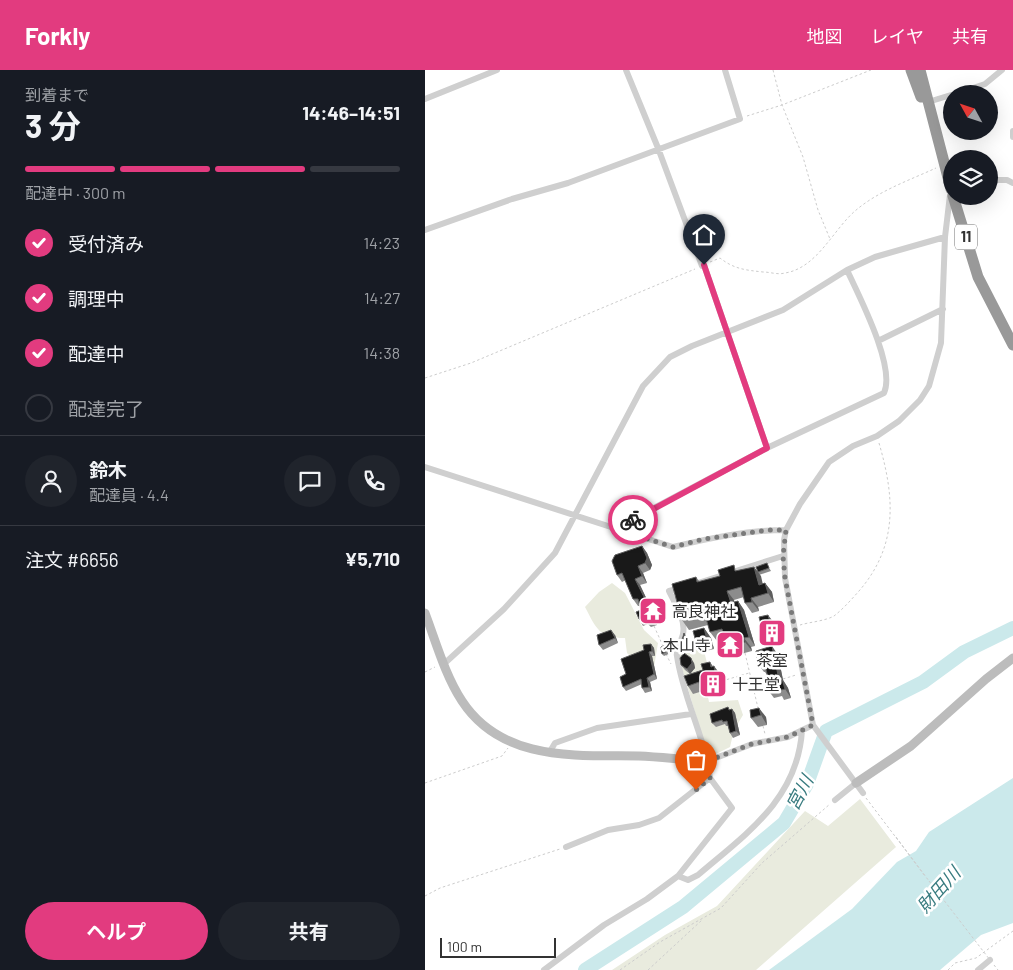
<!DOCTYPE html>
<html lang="ja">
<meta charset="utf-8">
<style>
:root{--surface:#171b24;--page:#20242c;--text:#f1f3f6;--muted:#9ea1a6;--line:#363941;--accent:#e23b7f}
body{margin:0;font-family:Barlow,"Noto Sans JP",sans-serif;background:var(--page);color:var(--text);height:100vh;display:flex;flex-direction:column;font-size:19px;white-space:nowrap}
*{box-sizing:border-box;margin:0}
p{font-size:16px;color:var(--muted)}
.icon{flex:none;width:28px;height:28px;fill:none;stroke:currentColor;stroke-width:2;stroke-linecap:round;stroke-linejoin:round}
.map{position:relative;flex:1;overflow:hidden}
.details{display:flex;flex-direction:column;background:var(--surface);width:425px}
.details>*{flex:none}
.needle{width:32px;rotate:310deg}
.tools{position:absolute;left:518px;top:15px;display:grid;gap:10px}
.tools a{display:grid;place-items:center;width:55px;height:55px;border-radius:50%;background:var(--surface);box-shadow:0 5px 20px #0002;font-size:25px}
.scale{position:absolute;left:15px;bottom:12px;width:116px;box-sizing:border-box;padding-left:5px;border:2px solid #323232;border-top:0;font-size:14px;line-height:18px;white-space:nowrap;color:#323232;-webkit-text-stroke:4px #fff;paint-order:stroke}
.pin{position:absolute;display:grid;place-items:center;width:42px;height:42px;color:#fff;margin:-51px -21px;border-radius:50% 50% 50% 0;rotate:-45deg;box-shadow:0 0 5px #0007}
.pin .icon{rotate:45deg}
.courier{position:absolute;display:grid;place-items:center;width:50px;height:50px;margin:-25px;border:4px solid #e23b7f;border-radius:50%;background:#fff;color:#222;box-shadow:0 1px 6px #0007}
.headline em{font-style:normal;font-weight:700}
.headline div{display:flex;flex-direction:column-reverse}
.headline{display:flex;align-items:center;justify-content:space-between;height:85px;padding:0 25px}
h1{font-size:32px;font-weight:700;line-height:38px}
.bar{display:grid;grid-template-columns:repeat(4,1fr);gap:8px 5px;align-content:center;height:60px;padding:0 25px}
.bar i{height:6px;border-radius:4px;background:var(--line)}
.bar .on{background:var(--accent)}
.bar p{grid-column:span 4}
.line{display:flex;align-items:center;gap:12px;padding:0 25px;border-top:1px solid var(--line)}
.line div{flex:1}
.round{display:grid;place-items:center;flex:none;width:52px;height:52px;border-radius:26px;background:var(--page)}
ol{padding:0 25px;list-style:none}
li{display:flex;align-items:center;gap:15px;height:55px}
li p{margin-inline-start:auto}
li .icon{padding:5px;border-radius:50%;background:var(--accent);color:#fff;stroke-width:4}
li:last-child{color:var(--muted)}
li i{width:28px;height:28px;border:2px solid var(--line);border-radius:50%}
.action{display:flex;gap:10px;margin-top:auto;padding:10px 25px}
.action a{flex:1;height:58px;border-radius:30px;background:var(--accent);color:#fff;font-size:20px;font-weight:700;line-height:58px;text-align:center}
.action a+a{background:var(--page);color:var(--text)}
header{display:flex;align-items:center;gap:30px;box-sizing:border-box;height:70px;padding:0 25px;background:var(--accent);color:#fff}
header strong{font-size:24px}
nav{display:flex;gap:28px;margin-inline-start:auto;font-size:18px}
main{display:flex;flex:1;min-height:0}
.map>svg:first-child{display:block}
.green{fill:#e9ebde}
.water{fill:#cbe9eb}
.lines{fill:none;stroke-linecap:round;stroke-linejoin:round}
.river{stroke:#cbe9eb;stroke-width:14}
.path{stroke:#ccc;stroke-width:1;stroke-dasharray:2.5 2.5;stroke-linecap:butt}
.street{stroke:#cfcfcf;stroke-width:6}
.secondary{stroke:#bcbcbc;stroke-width:9}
.highway{stroke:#999;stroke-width:11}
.path-bridge{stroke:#ccc;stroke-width:1;stroke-dasharray:2.5 2.5;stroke-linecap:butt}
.wall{fill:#8c8c8c}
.shaded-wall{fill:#5e5e5e}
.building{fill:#191919;stroke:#5e5e5e}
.done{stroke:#7a7a7a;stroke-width:5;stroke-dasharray:0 9}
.route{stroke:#e23b7f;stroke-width:6}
.labels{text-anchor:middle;stroke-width:5;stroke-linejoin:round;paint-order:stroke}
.shield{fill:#fff;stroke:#707070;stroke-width:1}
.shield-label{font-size:15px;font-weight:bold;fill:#323232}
.poi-label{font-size:16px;fill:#323232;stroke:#fff;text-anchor:start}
.water-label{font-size:18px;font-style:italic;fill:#397c80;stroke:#fff}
</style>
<header>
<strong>Forkly</strong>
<nav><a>地図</a><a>レイヤ</a><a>共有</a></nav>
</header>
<main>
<section class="details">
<div class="headline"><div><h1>3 分</h1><p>到着まで</p></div><em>14:46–14:51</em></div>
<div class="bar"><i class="on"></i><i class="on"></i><i class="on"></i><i></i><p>配達中 · 300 m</p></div>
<ol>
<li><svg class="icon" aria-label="check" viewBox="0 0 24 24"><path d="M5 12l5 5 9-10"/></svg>受付済み<p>14:23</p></li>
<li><svg class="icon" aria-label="check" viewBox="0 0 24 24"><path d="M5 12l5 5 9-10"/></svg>調理中<p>14:27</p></li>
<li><svg class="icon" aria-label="check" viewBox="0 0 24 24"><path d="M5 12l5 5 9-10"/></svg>配達中<p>14:38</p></li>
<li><i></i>配達完了</li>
</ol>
<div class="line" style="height:90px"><a class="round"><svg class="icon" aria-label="person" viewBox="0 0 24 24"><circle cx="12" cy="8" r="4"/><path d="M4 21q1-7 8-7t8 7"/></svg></a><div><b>鈴木</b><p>配達員 · 4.4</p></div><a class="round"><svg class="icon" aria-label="chat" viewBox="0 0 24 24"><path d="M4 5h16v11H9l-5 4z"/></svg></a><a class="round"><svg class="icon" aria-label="phone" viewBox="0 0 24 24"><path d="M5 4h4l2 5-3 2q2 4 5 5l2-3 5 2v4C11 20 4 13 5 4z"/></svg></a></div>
<div class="line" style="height:65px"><div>注文 #6656</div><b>¥5,710</b></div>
<div class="action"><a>ヘルプ</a><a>共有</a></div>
</section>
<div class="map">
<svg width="588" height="900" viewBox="0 0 588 900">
<rect width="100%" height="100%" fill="#fff"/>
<path class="green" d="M187,513L200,523L219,560L233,573L229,597L218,598L202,583L200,568C174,568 171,558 160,537L174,522Z
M259,574L278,577L283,597L280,613L284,632L313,630L318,645L309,660L305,677L291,684L280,676L253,585Z
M435,729L471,777L331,900H187L240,865L292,836L380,741L403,756Z"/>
<path class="water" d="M588,708V853L556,865L515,900H344L427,839L472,792L491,781L504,762Z"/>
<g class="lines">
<path class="river" d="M160,900L258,837L359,753L382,714L401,661L498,612L539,582L588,558"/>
<path class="path" d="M348,0L357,35L378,87L393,140L405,169
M322,46L357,35L446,0
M285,192L295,188C309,199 320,200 338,202C345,202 353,205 360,203C392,198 408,160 430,141C453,121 485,110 511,98
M0,308L46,293L270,199
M375,555C385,552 400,551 409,546C418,539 426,530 434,521C473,476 470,428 454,373
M229,556L238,576
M320,583L333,638
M241,584L246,594
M0,602L10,597
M358,609L371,605
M297,611L324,603
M329,617L342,614
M338,656L340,664
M0,713L77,686L83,678
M441,728L504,811
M471,767L500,806
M0,826L15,818L135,779
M569,895L573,900
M195,900L235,872L296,838L337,793L405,734
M223,900L277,850
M523,900L530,893L551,888L588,861"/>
<path class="street" d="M201,0L233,78L277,196
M530,24L560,14L577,0
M0,29L72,0
M503,32L526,25
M588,61V67
M564,110H582L588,113
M0,160L87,129L143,113L315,49L300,0
M279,195L342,378
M453,271L518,239
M0,397L248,477C285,468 323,460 361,460
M195,460L210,448L342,378L459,323C471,297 434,226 422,200
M273,513L358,486
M20,593L79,539L130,483L218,316L245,287L267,276L358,240L422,200L450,187L520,167
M124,683L130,673L172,658L266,644
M283,691L327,674L363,667L388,655
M438,723L388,655L360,508L359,470L361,460L375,434L404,392L428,376L452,366L474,351L495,330L504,316L516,273L520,167L525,125
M410,730L431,713
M141,777L183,760L214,755L234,748L285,708C280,667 258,628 252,586C250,579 257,571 258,564C261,549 250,534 244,521L256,518
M253,806L307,738L285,708
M119,900L179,855L222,829L253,806L263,810L273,805C321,764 373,729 377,660
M553,900L565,890"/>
<path class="secondary" d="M0,543C11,572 20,605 37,631C77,692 151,685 214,686C237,687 260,690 283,691
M431,713L486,676L561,609L588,588"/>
<path class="highway" d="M486,0L496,27
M495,0L526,119
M528,126L553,207L588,275"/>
<path class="path-bridge" d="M504,811L565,890"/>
</g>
<path class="wall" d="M217,476L222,483L227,495L225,500L218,503L222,513L215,515L223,532L230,530L235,536L237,542L232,544V555L226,557L223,554L218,556L214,549L216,540L215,536H213L208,529L201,510L197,512L192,505Z
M343,496L346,501L334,505L337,514L340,513L347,522L349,532L333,537L334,541L327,543L320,533L319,527L309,530V532L313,531L319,540L330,576L326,577L327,581L312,585L310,582L307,583L301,573L300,569L292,571L285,562L283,555L264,560L257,550L271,507L275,512L312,501L329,497L333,502Z
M350,554L354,569L344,571L338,562Z
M279,558L286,568L289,579L277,582L271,572Z
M259,563L262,568L264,576L258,577L255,573Z
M190,565L193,573L178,580L174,575Z
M226,574L229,578L230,586H227L232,609L225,612L227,621L220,623L217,618V614L201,621L198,617L201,604L219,580Z
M249,574L246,583L239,586L237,584Z
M353,585L358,610L363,618L366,628L359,630L357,626L349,628L343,620L344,611L342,605L340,602H339L333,594Z
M269,593L270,598L265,604L288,596L295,604L298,623L281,627L278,621L268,624L263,616L265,604L260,600L256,595Z
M303,637L305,640L307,639L310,643L315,665L308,668L305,663L303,656H301L300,654L291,657L287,653Z
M325,640L341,647L342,655L333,657L326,648Z"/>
<path class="shaded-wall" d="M217,476L222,483L227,495L225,500L220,493Z
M213,496L218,503L222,513L217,506Z
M329,497L336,506L340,524L334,515Z
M210,509L215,515L227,540L222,533Z
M340,513L347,522L349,532L343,523Z
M302,521L309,530L312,542L306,533Z
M326,528L333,537L334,541L327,532Z
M230,530L235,536L237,542L232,535Z
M313,531L319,540L330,576L324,567Z
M228,537L232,544V555L228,548Z
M343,545L350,554L354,569L347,559Z
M279,558L286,568L289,579L282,570Z
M186,560L190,565L193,573L190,568Z
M259,563L262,568L264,576L261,571Z
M319,568L326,577L327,581L320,572Z
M247,572L249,574L246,583L244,580Z
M226,574L229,578L230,586L227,581Z
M347,576L353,585L358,610L363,618L366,628L354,610Z
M224,582L227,586L232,609L229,604Z
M266,588L269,593L270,598L265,604L262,599Z
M285,592L289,598V596L295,604L298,623L292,614Z
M222,608L225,612L227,621L224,617Z
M334,638L341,647L342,655L336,645Z
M307,639L310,643L315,665L311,661Z"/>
<path class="building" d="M217,476L222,488L220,493L213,496L217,506L210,509L222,533L230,530L232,535L228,537V548L221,551L219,547L214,549L211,542L216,540L213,529H208L197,503L192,505L187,491L190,485Z
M342,493L344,498L333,502L331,497Z
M309,495L310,501L329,497L334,515L340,513L343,523L326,528L327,532L320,533L316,517L302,521L306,533L313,531L324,567L319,568L320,572L306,576L305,573H301L297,559L285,562L280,545L257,550L247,514L271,507L272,512L295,506L293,500Z
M343,545L347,559L338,562L334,547Z
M279,558L282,570L271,572L268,561Z
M186,560L190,568L174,575L172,565Z
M259,563L261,571L255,573L258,567Z
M247,572L244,580L237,584L236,577Z
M226,574L227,581L224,582L229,604L222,608L224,617L217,618L216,609L198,617L195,607L201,604L196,589L219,580L218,575Z
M347,576L354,610L357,609L360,619L353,621L352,617L343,620L341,612L344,611L340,596L336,597L335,593L333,594L331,581Z
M259,583L266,588L267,593L262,599L256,595L255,588Z
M285,592L286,597L289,596L292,614L275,618L274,612L263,616L259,606L278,600L276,594Z
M303,637L304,640L307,639L311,661L305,663L302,651L298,652L297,650L287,653L285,644Z
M334,638L336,645L326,648L325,640Z"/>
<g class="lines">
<path class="done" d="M208,450L195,460L248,477L279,469L344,460H361L358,486L360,508L388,655L363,667L327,674L283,691L285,708L271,720"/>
<path class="route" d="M208,450L342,378L279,195"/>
</g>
<defs>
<symbol id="temple-square" viewBox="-11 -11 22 22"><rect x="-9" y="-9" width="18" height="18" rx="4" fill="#e23b7f" stroke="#fff"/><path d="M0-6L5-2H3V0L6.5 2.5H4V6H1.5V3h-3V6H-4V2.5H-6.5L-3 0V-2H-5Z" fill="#fff"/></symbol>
<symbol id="building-square" viewBox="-11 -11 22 22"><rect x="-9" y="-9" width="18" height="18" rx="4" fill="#e23b7f" stroke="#fff"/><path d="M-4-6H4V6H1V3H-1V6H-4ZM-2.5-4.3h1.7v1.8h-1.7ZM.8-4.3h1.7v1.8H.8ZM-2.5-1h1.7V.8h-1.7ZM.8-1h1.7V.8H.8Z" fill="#fff"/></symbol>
</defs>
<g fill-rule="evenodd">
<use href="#temple-square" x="212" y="525" width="32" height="32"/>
<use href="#building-square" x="331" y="547" width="32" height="32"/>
<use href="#temple-square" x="289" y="559" width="32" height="32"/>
<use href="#building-square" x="272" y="598" width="32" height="32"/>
</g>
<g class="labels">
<rect class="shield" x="530" y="154.5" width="22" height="25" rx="4"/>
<g class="shield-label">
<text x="541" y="172">11</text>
</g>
<g class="poi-label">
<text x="247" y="547">高良神社</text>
<text x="286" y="581" text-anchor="end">本山寺</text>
<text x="347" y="596" text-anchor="middle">茶室</text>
<text x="307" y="620">十王堂</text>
</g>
<g class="water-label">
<text transform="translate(375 723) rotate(-62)" y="6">宮川</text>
<text transform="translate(514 820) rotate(-48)" y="6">財田川</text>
</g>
</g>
</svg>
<div class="tools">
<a><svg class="needle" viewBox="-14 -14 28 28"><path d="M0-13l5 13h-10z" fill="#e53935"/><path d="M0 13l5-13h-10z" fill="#9ea1a6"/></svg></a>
<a><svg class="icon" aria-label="layers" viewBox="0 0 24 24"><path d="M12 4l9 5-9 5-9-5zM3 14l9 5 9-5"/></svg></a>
</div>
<div class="scale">100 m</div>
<div class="pin" style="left:271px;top:720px;background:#ea580c"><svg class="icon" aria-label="bag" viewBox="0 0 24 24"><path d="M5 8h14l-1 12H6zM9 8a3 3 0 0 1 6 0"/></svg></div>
<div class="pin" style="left:279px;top:195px;background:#1f2937"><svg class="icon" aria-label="home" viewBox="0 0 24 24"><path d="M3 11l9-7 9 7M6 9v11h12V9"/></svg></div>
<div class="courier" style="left:208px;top:450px"><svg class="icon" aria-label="bike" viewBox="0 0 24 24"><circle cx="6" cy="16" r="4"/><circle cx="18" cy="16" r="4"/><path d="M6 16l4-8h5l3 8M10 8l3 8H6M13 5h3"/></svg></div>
</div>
</main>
